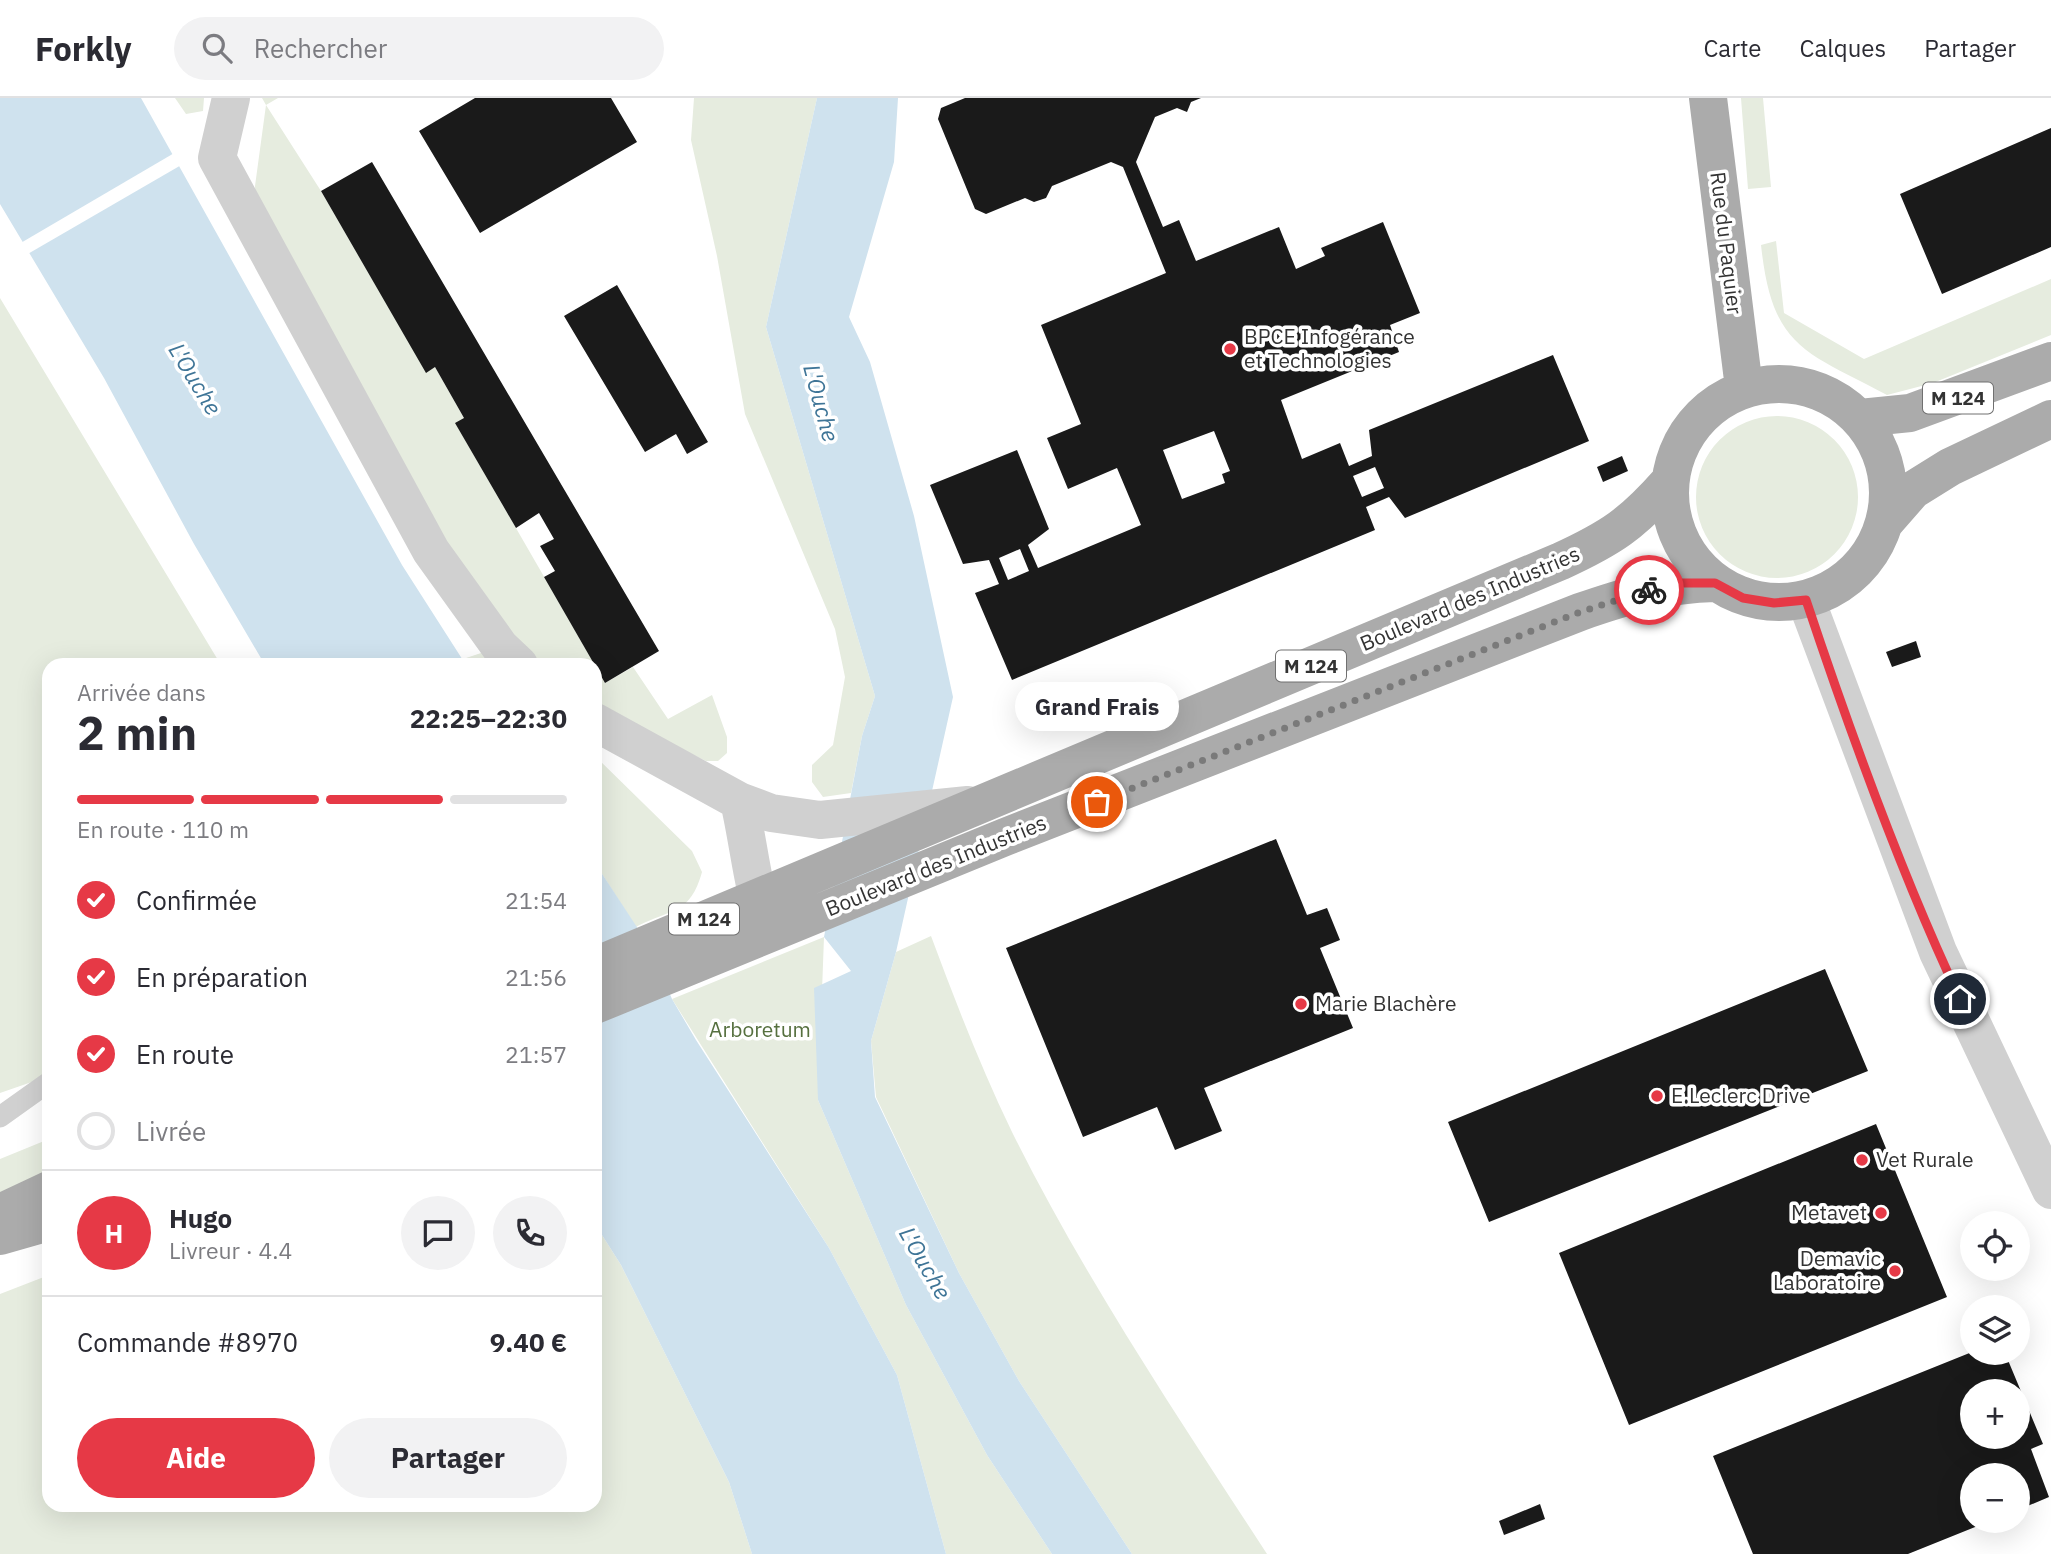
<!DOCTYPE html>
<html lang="fr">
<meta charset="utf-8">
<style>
:root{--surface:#fff;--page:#f2f2f3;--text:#2b2b33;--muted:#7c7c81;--line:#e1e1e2;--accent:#e63946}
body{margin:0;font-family:"IBM Plex Sans",sans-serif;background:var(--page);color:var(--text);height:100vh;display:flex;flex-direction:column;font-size:26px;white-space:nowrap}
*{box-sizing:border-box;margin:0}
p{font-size:23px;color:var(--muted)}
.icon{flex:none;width:38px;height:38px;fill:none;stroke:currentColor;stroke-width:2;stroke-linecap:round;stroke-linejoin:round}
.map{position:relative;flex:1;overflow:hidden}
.side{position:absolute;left:42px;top:560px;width:560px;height:854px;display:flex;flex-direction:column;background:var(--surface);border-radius:21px;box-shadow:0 7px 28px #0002}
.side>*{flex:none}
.buttons{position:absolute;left:1960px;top:1113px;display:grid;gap:14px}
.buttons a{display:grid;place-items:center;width:70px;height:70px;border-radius:50%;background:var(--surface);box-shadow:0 7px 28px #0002;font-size:35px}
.pin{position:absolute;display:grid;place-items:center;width:60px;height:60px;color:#fff;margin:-30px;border:4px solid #fff;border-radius:50%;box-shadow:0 2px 7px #0007}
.courier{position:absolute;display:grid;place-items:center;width:70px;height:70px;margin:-35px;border:5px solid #e63946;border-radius:50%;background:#fff;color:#222;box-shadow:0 2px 9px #0007}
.bubble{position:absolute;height:49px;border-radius:24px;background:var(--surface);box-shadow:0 7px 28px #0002;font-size:23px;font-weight:700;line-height:49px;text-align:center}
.summary em{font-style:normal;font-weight:700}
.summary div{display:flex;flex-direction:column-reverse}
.summary{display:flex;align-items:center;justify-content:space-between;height:119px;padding:0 35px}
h1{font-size:46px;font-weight:700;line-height:52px}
.bar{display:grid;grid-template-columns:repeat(4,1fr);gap:10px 7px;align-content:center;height:84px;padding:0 35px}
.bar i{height:9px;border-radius:5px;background:var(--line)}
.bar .on{background:var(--accent)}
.bar p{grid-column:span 4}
.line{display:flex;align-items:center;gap:18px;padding:0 35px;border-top:2px solid var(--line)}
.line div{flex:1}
.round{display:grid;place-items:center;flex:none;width:74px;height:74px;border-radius:37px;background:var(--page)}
ol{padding:0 35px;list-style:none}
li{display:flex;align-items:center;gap:21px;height:77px}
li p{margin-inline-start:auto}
li .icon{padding:7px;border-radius:50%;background:var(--accent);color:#fff;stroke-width:4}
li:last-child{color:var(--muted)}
li i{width:38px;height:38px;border:4px solid var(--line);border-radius:50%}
.cta{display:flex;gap:14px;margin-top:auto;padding:14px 35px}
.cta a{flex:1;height:80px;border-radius:42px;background:var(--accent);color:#fff;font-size:28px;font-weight:700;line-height:80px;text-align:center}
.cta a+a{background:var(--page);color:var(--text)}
header{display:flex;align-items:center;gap:42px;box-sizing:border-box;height:98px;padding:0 35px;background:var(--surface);border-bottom:2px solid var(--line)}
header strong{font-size:33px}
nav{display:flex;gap:38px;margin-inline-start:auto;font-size:24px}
.search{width:490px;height:63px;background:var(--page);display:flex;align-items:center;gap:18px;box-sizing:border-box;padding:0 24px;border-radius:38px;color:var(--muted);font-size:26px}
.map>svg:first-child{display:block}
.green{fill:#e6ecdf}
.water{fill:#cfe2ee}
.pier{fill:#fff}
.building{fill:#1a1a1a;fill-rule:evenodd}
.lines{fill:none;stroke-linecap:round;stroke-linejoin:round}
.lane{stroke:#d0d0d0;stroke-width:21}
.street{stroke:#d0d0d0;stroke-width:38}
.primary{stroke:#ababab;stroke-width:38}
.done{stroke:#7a7a7a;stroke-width:7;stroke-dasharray:0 12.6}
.route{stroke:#e63946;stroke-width:9}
.poi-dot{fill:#e63946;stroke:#fff;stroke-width:2.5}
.labels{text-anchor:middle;stroke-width:7;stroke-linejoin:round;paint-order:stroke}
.shield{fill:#fff;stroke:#707070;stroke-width:2}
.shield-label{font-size:19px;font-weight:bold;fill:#333}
.street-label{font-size:21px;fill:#333;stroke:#fff}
.poi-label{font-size:21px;fill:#333;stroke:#fff;text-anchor:start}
.park-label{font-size:21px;fill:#56703f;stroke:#fff}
.water-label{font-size:23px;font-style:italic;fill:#3f7597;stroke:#fff}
</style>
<header>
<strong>Forkly</strong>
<div class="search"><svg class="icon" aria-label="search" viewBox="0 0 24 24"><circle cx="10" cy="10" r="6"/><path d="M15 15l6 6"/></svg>Rechercher</div>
<nav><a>Carte</a><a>Calques</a><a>Partager</a></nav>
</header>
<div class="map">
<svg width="2051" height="1456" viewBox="0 0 2051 1456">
<rect width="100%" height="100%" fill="#fff"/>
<path class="green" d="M175,0H204L203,13L186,16Z
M262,0H278L266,7L321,93L426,274L435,269L464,320L456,326L595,567H543L461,481L256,116L255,88L266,7Z
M694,0H817L766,229L875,598L862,638L851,695L823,699L812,684V667L833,647L845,579L835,531L745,316L717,158L691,42Z
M1741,0H1763L1771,89L1748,91Z
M1776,143L1784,215L1864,261L2051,181V237L1933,285L1887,297C1804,253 1772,250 1761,147Z
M0,200L221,567H49V978L0,995Z
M1696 399a81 81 0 1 1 162 0a81 81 0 1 1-162 0Z
M484,554L499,567H466L463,561Z
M595,567L605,585L633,569L668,621L712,597L727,639V655L718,663H706L595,609Z
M595,658L692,753L702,774C690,817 672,810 636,829L595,765Z
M931,838C956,905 981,970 1012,1034C1085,1181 1178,1319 1267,1456H1132L1019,1283L959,1175L876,999L871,943L896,854Z
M824,839L818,1002L906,1207L987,1357L1052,1456H946L897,1277L829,1150L672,901Z
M49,1041V1076L0,1096V1061Z
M595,1126L621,1167L729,1384L752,1456H0V1196L49,1177V1407H595Z"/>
<path class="water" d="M0,0H141L402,467L466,567H265L194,446L104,280L0,106Z
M817,0H898L894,64L849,219L870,264L914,418L953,599L896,854L871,943L875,999L959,1175L1019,1283L1132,1456H1052L987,1357L906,1207L818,1002L814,890L851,873L824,839L862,638L875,598L766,229Z
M595,765L648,846L672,901L696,942L829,1150L897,1277L946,1456H752L729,1384L621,1167L595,1126Z"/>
<path class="pier" d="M176,54L183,66L26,157L19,146Z"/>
<path class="building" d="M475,0H611L637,44L480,135L419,33Z
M965,0H1201L1191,4L1187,14L1177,10L1155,19L1136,64L1163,129L1179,122L1196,163L1279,129L1296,171L1325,158L1321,150L1383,124L1420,215L1390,227L1399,254L1281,302L1302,361L1340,345L1349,368L1372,358L1369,332L1553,257L1589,343L1405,420L1389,399L1366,409L1375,432L1012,582L975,495L999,486L989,462L963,466L930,387L1017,352L1049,431L1028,447L1038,470L1141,427L1117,370L1068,391L1047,340L1081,326L1041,227L1166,175L1123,69L1111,64L1052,88L1046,100L1034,104L1025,100L986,116L975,111L938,21L941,10ZM1214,333L1230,373L1222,376L1225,385L1182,401L1163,352ZM1375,369L1384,390L1362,399L1353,378ZM1020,451L1029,473L1008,482L999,460Z
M2051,30V149L1942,196L1900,96Z
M372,64L659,553L605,585L544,479L555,473L540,448L554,441L539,415L516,430L455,325L464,320L435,269L426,275L321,93Z
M617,187L708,344L687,356L676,336L645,354L564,218Z
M1622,358L1628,373L1603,384L1597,369Z
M1916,543L1921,559L1892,569L1886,554Z
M1276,741L1307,817L1327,810L1340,842L1320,850L1353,930L1204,990L1222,1033L1175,1052L1157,1009L1083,1039L1006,850Z
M1825,871L1868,973L1489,1124L1448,1024Z
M1876,1026L1947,1199L1629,1327L1559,1155Z
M1972,1254L2005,1255L2043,1346L2031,1351L2049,1399L2018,1412V1377H1972V1423H1990L1908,1456H1753L1713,1358ZM1972,1293H2018V1339H1972Z
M1540,1406L1545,1421L1504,1437L1499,1423Z"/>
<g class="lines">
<path class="lane" d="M0,1019L49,984"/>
<path class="street" d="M231,0L217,60L431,453L500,549L519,567
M1806,502L1938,854L2051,1092
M595,624L739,703L771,715L820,722L968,707
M739,703C749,746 752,789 767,830"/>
<path class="primary" d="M1708,0L1744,290
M1670 395a109 109 0 1 1 218 0a109 109 0 1 1-218 0Z
M1860,320L1910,315L2051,263
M1885,424L1913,392L1950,369L2051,321
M595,868L1561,463C1611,440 1632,426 1669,384
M595,907L1005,739L1580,514C1626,498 1666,486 1715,485
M0,1115L49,1092
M0,1138L49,1124"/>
</g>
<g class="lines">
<path class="done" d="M1097,704L1580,514L1649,492"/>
<path class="route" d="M1649,492L1678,485H1715L1743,500L1774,505L1806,502C1850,634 1901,776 1960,901"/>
</g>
<g class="poi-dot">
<circle cx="1230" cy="251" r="7"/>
<circle cx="1301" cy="906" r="7"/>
<circle cx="1657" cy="998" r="7"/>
<circle cx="1862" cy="1062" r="7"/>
<circle cx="1881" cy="1115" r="7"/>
<circle cx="1895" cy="1173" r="7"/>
</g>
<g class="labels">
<g class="shield">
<rect x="1923" y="284.5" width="70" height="31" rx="5"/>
<rect x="1276" y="552.5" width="70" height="31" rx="5"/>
<rect x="669" y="805.5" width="70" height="31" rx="5"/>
</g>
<g class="shield-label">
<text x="1958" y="307">M 124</text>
<text x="1311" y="575">M 124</text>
<text x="704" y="828">M 124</text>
</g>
<g class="street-label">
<text transform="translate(1726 145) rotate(83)" y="7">Rue du Paquier</text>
<text transform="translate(1470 501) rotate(-23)" y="7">Boulevard des Industries</text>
<text transform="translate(936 768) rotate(-22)" y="7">Boulevard des Industries</text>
</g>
<g class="poi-label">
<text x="1244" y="246">BPCE Infogérance<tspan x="1244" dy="24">et Technologies</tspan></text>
<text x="1315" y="913">Marie Blachère</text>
<text x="1671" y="1005">E.Leclerc Drive</text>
<text x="1876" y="1069">Vet Rurale</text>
<text x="1867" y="1122" text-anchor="end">Metavet</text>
<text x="1881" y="1168" text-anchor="end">Demavic<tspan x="1881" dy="24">Laboratoire</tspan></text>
</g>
<g class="park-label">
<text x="760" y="939">Arboretum</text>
</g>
<g class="water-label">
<text transform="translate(195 281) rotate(59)" y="8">L'Ouche</text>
<text transform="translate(821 305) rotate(75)" y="8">L'Ouche</text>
<text transform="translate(925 1165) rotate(60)" y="8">L'Ouche</text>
</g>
</g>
</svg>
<div class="buttons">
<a><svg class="icon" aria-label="locate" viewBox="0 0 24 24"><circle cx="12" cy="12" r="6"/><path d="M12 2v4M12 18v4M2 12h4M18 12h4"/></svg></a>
<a><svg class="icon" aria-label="layers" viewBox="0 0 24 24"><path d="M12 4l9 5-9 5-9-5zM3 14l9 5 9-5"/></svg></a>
<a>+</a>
<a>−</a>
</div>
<div class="pin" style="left:1097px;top:704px;background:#ea580c"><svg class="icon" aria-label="bag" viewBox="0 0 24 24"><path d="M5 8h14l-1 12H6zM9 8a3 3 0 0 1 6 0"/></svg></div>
<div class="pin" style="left:1960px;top:901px;background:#1f2937"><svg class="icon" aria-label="home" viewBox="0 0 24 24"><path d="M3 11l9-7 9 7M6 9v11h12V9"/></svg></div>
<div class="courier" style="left:1649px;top:492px"><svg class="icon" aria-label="bike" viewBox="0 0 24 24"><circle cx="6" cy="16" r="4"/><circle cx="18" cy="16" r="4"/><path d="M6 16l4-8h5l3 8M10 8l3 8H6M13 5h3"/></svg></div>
<div class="bubble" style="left:1015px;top:584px;width:164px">Grand Frais</div>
<section class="side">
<div class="summary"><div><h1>2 min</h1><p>Arrivée dans</p></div><em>22:25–22:30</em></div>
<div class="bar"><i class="on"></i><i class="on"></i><i class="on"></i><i></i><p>En route · 110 m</p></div>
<ol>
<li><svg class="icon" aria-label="check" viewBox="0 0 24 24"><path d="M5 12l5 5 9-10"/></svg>Confirmée<p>21:54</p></li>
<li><svg class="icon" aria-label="check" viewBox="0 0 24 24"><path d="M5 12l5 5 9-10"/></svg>En préparation<p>21:56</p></li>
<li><svg class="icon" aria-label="check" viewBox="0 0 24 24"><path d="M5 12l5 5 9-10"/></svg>En route<p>21:57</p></li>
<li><i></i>Livrée</li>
</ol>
<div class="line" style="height:126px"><b class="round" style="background:var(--accent);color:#fff">H</b><div><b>Hugo</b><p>Livreur · 4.4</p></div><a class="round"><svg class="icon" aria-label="chat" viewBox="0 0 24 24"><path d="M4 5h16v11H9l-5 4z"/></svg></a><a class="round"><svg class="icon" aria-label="phone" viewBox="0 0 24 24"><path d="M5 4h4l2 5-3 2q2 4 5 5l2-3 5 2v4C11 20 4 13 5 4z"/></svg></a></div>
<div class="line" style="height:91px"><div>Commande #8970</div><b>9.40 €</b></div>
<div class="cta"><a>Aide</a><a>Partager</a></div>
</section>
</div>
